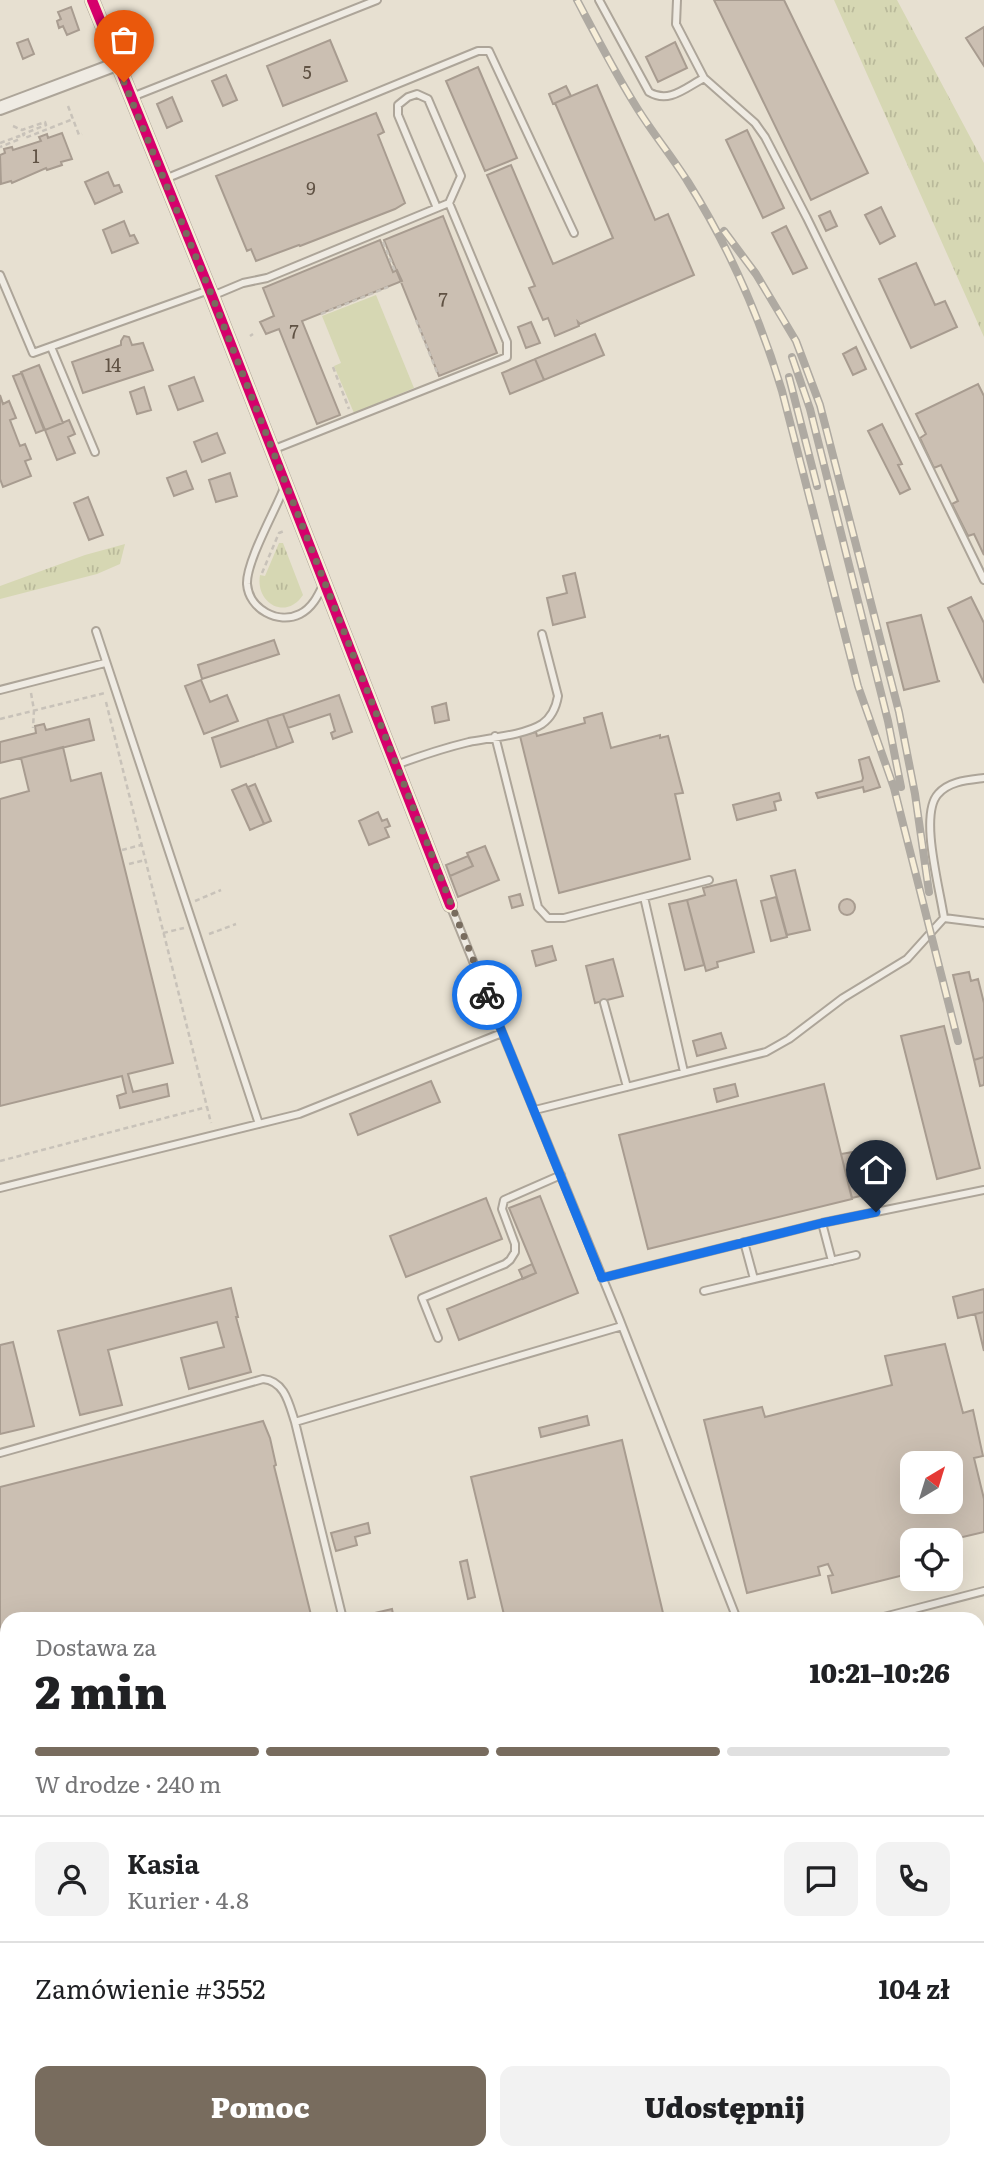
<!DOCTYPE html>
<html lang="pl">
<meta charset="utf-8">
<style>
:root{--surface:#fff;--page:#f2f2f2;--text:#202124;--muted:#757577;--line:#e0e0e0;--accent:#786c5e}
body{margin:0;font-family:Literata,serif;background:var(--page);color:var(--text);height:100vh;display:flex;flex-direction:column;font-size:26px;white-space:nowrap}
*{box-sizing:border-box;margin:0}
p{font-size:23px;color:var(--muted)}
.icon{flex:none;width:38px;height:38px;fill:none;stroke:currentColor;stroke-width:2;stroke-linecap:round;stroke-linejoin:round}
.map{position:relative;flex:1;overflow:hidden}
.drawer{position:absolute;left:0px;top:1612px;width:985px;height:548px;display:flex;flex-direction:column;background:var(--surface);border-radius:21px 21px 0 0;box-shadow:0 7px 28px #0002}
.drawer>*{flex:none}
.needle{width:46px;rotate:38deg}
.tools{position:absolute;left:900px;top:1451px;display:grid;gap:14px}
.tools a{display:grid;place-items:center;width:63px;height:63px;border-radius:14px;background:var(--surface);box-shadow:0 7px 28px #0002;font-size:35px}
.pin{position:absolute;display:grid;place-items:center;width:60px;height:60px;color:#fff;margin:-72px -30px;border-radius:50% 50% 50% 0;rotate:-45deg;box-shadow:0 0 7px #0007}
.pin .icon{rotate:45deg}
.courier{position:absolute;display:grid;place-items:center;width:70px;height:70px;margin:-35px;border:5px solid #1a73e8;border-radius:50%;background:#fff;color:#222;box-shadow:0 2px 9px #0007}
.overview em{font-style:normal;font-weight:800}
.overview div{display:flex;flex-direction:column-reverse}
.overview{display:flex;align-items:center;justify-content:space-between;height:119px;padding:0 35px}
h1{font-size:46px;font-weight:800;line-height:52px}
.bar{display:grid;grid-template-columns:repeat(4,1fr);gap:10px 7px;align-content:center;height:84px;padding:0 35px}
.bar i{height:9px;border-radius:5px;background:var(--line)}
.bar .selected{background:var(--accent)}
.bar p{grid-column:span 4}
.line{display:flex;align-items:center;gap:18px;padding:0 35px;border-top:2px solid var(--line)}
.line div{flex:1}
.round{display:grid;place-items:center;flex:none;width:74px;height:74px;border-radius:14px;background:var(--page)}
.button{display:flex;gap:14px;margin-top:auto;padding:14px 35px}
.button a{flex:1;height:80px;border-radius:14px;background:var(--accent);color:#fff;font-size:28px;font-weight:800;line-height:80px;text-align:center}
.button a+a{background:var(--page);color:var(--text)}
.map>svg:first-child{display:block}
.grass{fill:url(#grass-tufts)}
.pitch{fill:#d6d7b3}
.building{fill:#cbbfb2;stroke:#a89c90;stroke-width:2;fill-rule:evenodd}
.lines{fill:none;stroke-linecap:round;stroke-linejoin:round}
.lane-casing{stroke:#ada599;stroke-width:10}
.street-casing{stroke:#ada599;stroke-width:16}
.path{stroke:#c8c2b9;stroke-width:2.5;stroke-dasharray:5 3.5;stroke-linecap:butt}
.lane{stroke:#efebe3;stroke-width:6}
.street{stroke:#efebe3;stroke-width:12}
.rail-casing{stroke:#afaaa2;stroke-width:8}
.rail{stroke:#f7eed8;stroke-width:5;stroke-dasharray:16;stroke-linecap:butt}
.cycleway-casing{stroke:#f7eed8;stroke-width:15}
.cycleway{stroke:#d6006c;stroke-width:10}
.done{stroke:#786c5e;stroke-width:7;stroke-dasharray:0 12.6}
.route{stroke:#1a73e8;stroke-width:9}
.labels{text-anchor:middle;stroke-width:7;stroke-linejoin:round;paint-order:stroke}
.number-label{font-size:18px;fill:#605244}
</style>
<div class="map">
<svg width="984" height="2158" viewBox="0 0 984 2158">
<defs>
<pattern id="grass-tufts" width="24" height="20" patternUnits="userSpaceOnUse" patternTransform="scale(1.75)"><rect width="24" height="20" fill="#d6d7b3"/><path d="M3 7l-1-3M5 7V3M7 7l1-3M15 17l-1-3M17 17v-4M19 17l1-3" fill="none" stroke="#b9b99a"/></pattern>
</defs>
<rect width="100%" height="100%" fill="#e7e0d1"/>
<path class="grass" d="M834,0H897L984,163V337Z
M279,543H283L303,595C286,621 255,603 260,575L265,576Z
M125,544L120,564L97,574L0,599V586L85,555Z"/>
<path class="pitch" d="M376,295L414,388L354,413L334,366L341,363L322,316Z"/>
<path class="building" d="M714,0H784L868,173L811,200Z
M71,7L79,30L67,35L63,26L59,28L57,21L61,19L58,12Z
M984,27V66L966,38Z
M28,39L34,54L23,59L17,43Z
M330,40L347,81L283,106L267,66Z
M675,42L687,68L658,82L646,57Z
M478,67L517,158L485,171L446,81Z
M226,75L237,100L223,106L212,81Z
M597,85L655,220L668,214L694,275L580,324L578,322L579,326L555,336L548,318L543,320L529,288L535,286L487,175L511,165L553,264L613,238L555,103Z
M566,86L571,96L553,104L549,94Z
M172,97L182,121L167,128L157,104Z
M376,113L384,132L378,135L405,203L395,209L300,246L299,245L256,261L251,249L247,251L216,176Z
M747,130L784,208L763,218L726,140Z
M62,133L72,159L61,162L62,165L47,170L46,168L12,183L11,181L1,184L0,155L5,153L4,149L12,147L13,150L41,141L39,137L47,134L48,138Z
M108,172L114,186L119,185L122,192L95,204L85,182Z
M881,207L895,236L880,244L865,215Z
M830,211L837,226L826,231L819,216Z
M443,216L497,353L439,376L384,240Z
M124,221L130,236L134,235L138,243L112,253L103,230Z
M786,226L807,268L793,274L772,233Z
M380,240L393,272L397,270L402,281L302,321L340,415L317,424L279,329L266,334L260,322L274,316L263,288Z
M916,263L935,305L945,301L957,327L911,348L879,279Z
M531,322L540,343L526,348L518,327Z
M595,334L604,355L544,380L535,359Z
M124,336L129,337L132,345L143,343L153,370L83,393L72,362L121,345V341Z
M856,347L866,369L853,375L843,354Z
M535,359L544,380L510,394L502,373Z
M39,365L63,423L45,430L21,372Z
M22,373L44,430L36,433L13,376Z
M194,377L203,401L178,410L169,386Z
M978,384L984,396V555L974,534L968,536L952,504L958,501L941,465L934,468L920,438L926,434L916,414Z
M144,387L151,410L137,414L130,392Z
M0,395L3,404L9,401L16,418L10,420L20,446L25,444L31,459L25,461L31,476L3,487L0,479Z
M69,420L75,434L68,437L75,453L57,460L45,430Z
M882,424L902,464L898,465L910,489L900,494L868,431Z
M217,433L225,453L202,462L194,442Z
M186,471L193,489L174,496L167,478Z
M230,473L237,496L216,502L209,480Z
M88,497L103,535L89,540L74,503Z
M575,573L585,617L553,625L547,598L567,593L563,576Z
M971,597L984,623V683L948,608Z
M921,615L938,681H940L904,690L887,623Z
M274,640L279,654L202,679L198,665Z
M201,680L210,702L227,695L238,721L204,734L185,686Z
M339,695L352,732L333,739L331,733L335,731L330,714L288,728L283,714Z
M446,703L449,720L435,723L432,707Z
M602,713L611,748L660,735V738L668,736L683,793L675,794L690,859L559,893L520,736L536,732L537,736L585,723L584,718Z
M283,714L293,742L277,748L267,719Z
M89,719L94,740L0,763V742L36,733L35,726L44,724L46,730Z
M267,719L277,748L221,767L212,738Z
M63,747L71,781L101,773L173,1063L128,1074L133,1092L167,1084L169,1096L120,1108L117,1096L126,1093L122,1076L0,1106V799L29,791L21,758Z
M869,757L880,787L864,792L863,787L818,798L816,793L862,781L863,778L859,760Z
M246,784L264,824L250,830L232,790Z
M255,784L271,821L264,824L248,787Z
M779,793L781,800L774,802L776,810L737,820L733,805Z
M378,812L382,821L387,819L390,826L385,828L389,837L369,845L359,821Z
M485,846L499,880L458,897L450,876L473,866L467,853Z
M468,856L473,866L450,876L446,865Z
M795,870L810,930L787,935L771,876Z
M736,880L754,952L717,962L718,967L706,971L687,900L705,895L703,888Z
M520,894L523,905L512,908L509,897Z
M776,897L787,937L771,941L761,901Z
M839 907a8 8 0 1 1 16 0a8 8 0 1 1-16 0Z
M687,900L704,965L685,970L669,904Z
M552,946L556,960L536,966L532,951Z
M613,959L623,996L595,1003L586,966Z
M969,972L971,981L978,979L984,1003V1057L974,1060L953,975Z
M944,1026L980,1168L937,1179L901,1036Z
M721,1033L726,1048L697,1056L693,1041Z
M984,1057V1085L980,1086L974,1060Z
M431,1081L440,1102L358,1135L350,1114Z
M735,1084L738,1096L717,1102L714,1089Z
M824,1084L852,1199L648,1249L619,1135Z
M853,1152L864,1195L852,1198L841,1154Z
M540,1196L578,1293L459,1340L447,1309L536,1273L509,1208Z
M486,1198L502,1239L406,1277L390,1236Z
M532,1264L536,1273L523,1279L519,1270Z
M231,1288L238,1317H236L251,1372L189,1389L181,1358L224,1347L217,1322L108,1350L122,1405L80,1415L58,1331Z
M984,1289V1312L958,1318L953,1297Z
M984,1312V1351L975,1314Z
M13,1342L34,1426L0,1434V1345Z
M945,1344L963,1413L973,1410L983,1456L974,1458L984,1499V1532L950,1540H912V1573L832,1593L828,1576L833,1575L828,1564L818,1567L820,1575L747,1593L704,1420L762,1407L765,1417L892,1385L885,1356ZM912,1463H950V1502H912Z
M587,1416L589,1425L541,1437L539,1428Z
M263,1421L270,1438L276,1465L274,1466L312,1619H7V1667L6,1662L0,1664V1487Z
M622,1440L663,1613L639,1619H505L471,1477Z
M368,1523L370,1533L355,1537L357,1545L336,1551L331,1533Z
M467,1560L475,1597L468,1599L460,1562Z
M392,1609L394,1619H363L362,1616Z
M7,1903V1953L0,1925V1905Z
M984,2121V2158H965L964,2152H978V2122Z
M448,2152H489L464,2158H449Z"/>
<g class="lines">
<defs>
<path id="lane" d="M599,0L649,92C669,104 685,88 704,78
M677,0L676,24L704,78L755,123L765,137L807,218L984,580
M132,97L377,0
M165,179L478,51H489L574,233
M0,275L33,353L209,290
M212,296L243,283L267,278L449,203L461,176L428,99L417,94L408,97L398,105V115L437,208
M51,347L95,452
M272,450L507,357V342L449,203
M284,488C275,511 246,562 247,584C249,609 278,625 300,614C312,608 318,596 323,585
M96,631L259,1124
M0,690L105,663
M495,736L538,907L548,918H564L709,880
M396,765C420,756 444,748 469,742C489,738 525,735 542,724C552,717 556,708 558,696L542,634
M644,897L684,1072
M450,905L619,1318L737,1619
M944,918L984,923
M604,1003L627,1087
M535,1110L766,1052L789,1039L843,998L907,959L944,918C940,889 919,815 938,794C949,781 968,780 984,778
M0,1188L299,1114L502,1033
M822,1223L832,1261
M744,1242L754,1279
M602,1278L822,1223L984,1190
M704,1291L856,1255
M438,1338L422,1298L505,1264L510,1260L515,1252V1244L502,1209L504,1200L561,1175
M0,1453L263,1379C285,1381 289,1404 295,1422
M343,1619L295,1422L622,1326
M876,1619L984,1591
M0,1757L7,1785
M0,1823L7,1821
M978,2056L984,2053
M0,2089L7,2101
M44,2152L51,2158
M567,2152L568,2158
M787,2152L788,2158
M616,2158L639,2152
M685,2158V2152"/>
<path id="street" d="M92,0L212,296L450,905
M0,108L117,64"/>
</defs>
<use href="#lane" class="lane-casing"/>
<use href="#street" class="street-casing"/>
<path class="path" d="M68,106L79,135L82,134
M13,126L22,130L45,122L46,125L23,134L25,138L73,119
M0,143L19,136L20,139L0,147
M383,242L395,271
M321,314L388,287
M416,320L437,372
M250,336L253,334
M333,367L349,409
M262,573L279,533L284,531
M31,693L34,710L33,728
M106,702L211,1123
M0,719L105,693
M122,850L141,845
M129,864L145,860
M195,901L221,890
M163,933L184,928
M209,934L236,924
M0,1161L207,1107"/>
<use href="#lane" class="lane"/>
<use href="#street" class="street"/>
<defs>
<path id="rail" d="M577,0C595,34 613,69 634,103C650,130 671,155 688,182C729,247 760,318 782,391L858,686L894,788L958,1041
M724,231L756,274L796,341L820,405L899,712L915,794L929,892
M792,357L810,409L888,721L901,787
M789,377L817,486"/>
</defs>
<use href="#rail" class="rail-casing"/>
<use href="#rail" class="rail"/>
<defs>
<path id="cycleway" d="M92,0L212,296L450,905"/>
</defs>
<use href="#cycleway" class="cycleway-casing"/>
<use href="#cycleway" class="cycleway"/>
</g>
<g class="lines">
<path class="done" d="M124,82L212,296L487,995"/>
<path class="route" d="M487,995L602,1278L822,1223L876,1212"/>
</g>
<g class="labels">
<g class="number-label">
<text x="307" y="79">5</text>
<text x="36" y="163">1</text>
<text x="311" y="195">9</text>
<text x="443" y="306">7</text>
<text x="294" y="338">7</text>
<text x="113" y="372">14</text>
</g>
</g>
</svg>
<div class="tools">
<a><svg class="needle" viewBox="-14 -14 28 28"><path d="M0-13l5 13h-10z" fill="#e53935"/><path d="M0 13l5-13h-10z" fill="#757577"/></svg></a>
<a><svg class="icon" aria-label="locate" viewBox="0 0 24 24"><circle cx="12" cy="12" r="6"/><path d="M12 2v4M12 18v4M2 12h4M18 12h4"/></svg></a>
</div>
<div class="pin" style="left:124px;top:82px;background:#ea580c"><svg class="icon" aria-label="bag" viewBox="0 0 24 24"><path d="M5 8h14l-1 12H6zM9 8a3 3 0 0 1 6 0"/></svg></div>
<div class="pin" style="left:876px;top:1212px;background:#1f2937"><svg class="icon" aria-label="home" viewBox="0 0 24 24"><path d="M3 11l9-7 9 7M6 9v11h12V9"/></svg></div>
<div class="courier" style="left:487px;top:995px"><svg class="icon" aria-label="bike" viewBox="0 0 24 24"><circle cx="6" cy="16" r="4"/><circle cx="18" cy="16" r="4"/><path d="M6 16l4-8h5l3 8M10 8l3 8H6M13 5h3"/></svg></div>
<section class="drawer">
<div class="overview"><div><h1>2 min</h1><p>Dostawa za</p></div><em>10:21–10:26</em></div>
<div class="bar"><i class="selected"></i><i class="selected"></i><i class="selected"></i><i></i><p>W drodze · 240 m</p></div>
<div class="line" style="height:126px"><a class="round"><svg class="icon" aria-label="person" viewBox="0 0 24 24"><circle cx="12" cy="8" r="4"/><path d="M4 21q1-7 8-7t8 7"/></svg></a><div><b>Kasia</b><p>Kurier · 4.8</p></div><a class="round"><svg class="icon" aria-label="chat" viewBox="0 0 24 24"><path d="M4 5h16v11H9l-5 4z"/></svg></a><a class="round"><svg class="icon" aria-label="phone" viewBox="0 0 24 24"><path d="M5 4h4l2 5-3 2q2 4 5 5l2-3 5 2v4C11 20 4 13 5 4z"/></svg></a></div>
<div class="line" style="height:91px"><div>Zamówienie #3552</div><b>104 zł</b></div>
<div class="button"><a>Pomoc</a><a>Udostępnij</a></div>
</section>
</div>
